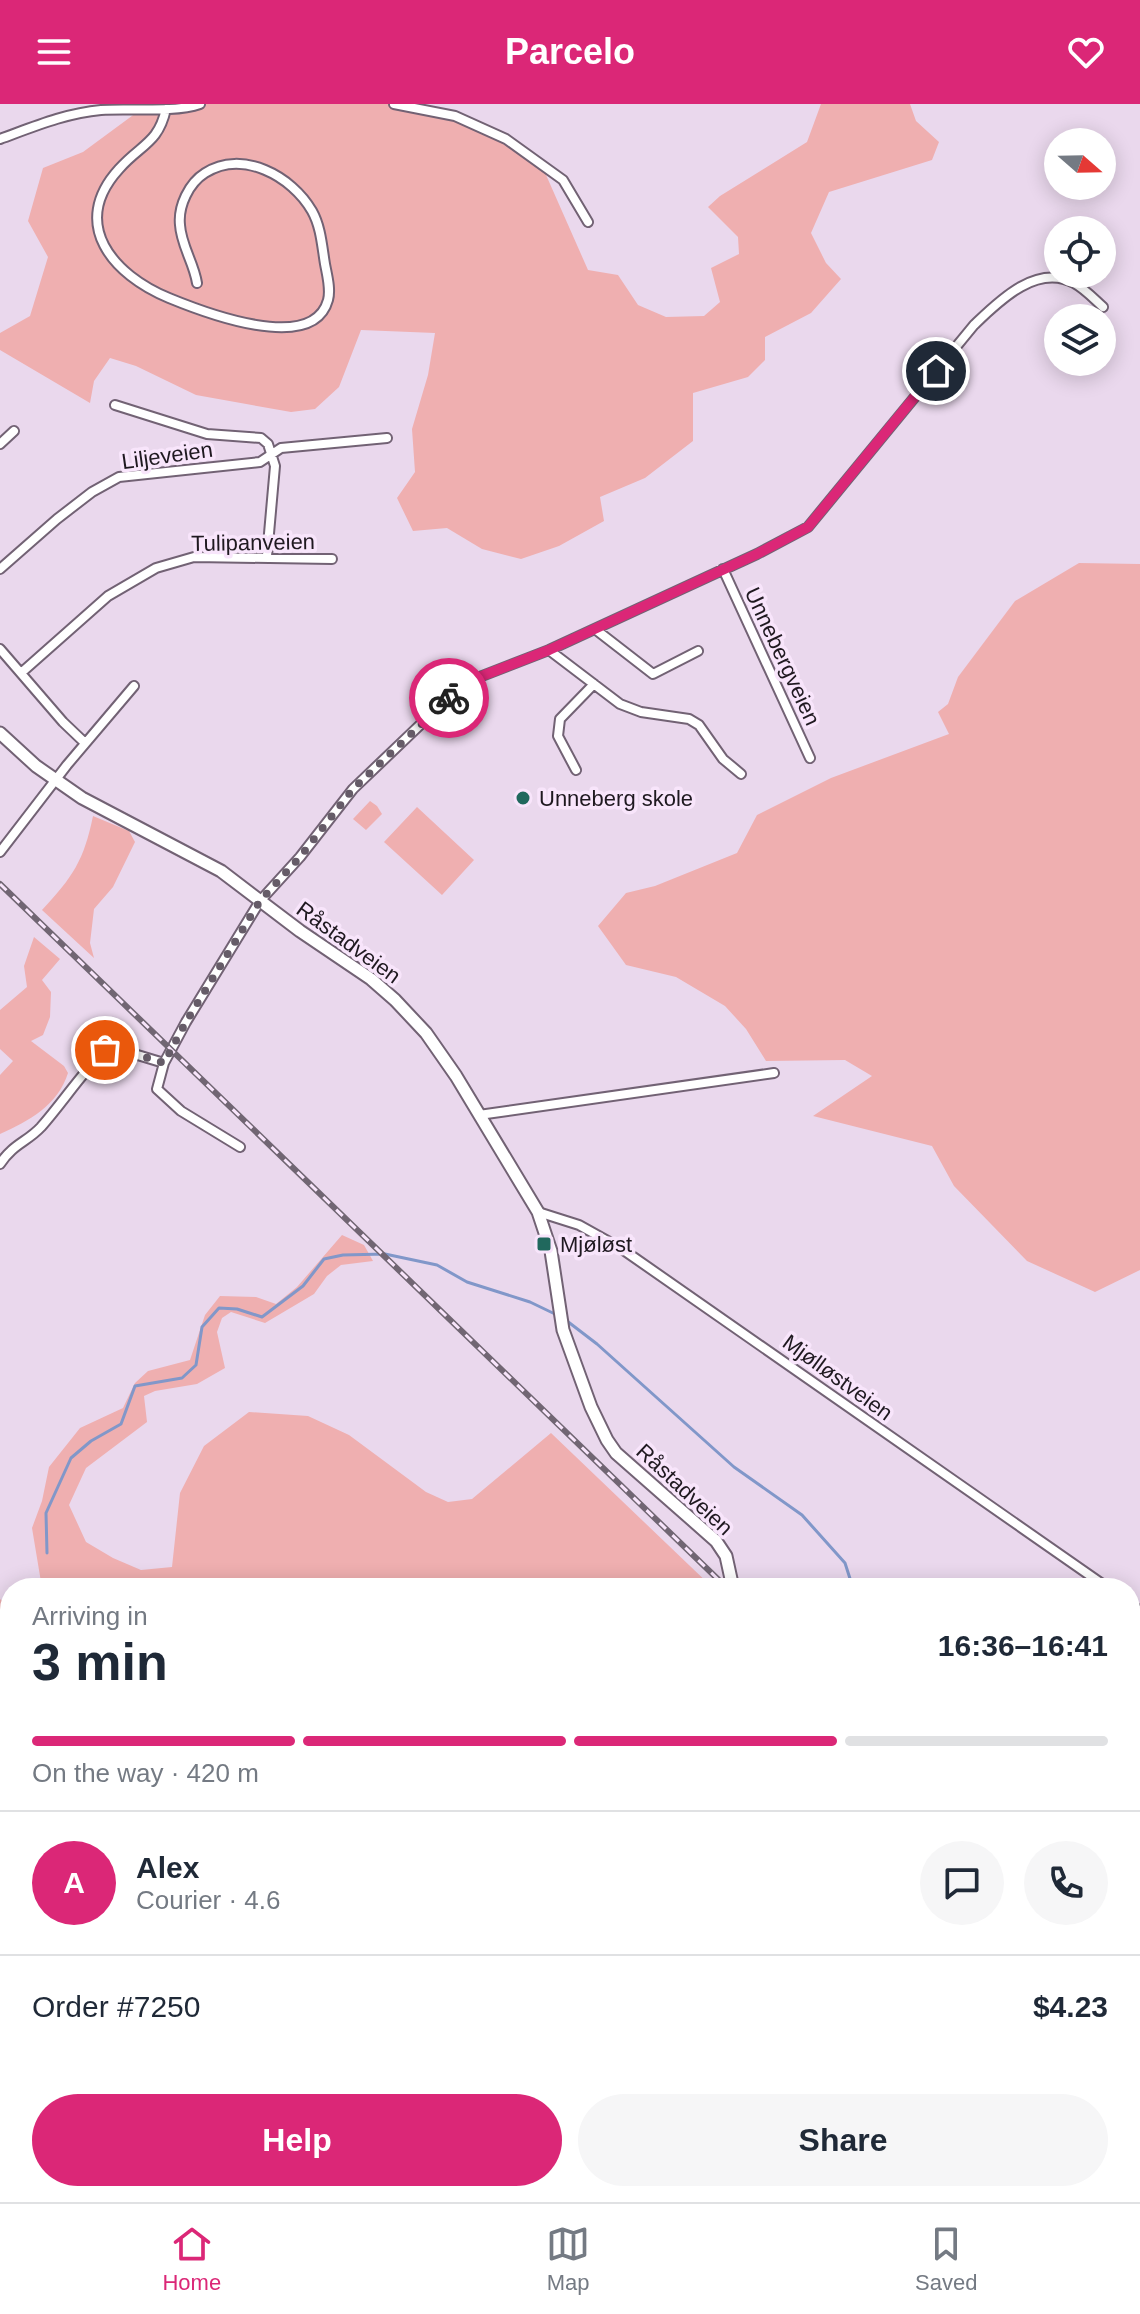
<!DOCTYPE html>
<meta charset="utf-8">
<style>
:root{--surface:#fff;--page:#f6f6f7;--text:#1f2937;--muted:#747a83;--line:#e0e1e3;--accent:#db2777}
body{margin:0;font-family:Helvetica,sans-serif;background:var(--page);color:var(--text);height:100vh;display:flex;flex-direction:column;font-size:30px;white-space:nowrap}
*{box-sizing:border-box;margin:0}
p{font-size:26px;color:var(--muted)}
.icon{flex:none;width:44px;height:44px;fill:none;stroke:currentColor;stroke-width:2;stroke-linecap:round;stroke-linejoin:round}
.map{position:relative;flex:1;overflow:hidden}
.panel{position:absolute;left:0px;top:1474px;width:1140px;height:624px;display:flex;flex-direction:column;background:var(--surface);border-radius:32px 32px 0 0;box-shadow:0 4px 20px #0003}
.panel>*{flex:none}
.needle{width:52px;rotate:110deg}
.buttons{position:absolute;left:1044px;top:24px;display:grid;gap:16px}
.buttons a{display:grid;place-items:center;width:72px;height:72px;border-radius:50%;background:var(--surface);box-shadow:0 4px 20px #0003;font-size:40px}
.pin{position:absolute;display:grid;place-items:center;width:68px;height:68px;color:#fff;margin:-34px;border:4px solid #fff;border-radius:50%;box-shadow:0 2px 8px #0007}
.courier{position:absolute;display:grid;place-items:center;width:80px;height:80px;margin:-40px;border:6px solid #db2777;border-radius:50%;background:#fff;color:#222;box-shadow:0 2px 10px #0007}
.headline em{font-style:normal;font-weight:700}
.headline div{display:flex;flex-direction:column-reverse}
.headline{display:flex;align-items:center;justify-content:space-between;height:136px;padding:0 32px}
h1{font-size:52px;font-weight:700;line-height:60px}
.bar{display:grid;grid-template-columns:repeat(4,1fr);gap:12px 8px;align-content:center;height:96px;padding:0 32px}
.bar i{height:10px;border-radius:6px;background:var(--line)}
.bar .current{background:var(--accent)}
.bar p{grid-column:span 4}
.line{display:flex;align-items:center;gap:20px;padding:0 32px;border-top:2px solid var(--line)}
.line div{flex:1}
.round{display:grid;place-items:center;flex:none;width:84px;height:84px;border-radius:42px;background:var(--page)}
.action{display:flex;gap:16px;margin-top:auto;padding:16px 32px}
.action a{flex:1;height:92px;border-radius:48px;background:var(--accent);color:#fff;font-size:32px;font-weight:700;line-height:92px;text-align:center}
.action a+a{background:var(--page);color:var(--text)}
header{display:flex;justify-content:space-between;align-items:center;height:104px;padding:0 32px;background:var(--accent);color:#fff;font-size:36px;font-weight:700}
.tab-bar{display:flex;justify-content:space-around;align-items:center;height:112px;border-top:2px solid var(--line);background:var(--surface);font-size:22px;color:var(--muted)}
.tab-bar a{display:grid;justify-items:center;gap:4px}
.tab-bar .current{color:var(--accent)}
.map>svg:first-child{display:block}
.green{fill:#efafb0}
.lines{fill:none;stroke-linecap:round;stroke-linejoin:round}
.stream{stroke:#8197c9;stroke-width:3}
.minor-casing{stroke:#726274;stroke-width:12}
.secondary-casing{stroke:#726274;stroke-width:15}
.minor{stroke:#fff;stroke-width:8}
.secondary{stroke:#fff;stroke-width:11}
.rail-casing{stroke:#716673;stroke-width:6}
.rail{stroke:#f8e5fb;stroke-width:3;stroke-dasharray:9;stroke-linecap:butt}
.done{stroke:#665c68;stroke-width:8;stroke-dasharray:0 14.4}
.route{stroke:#db2777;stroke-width:10}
.poi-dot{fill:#20685d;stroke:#f8e5fb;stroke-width:3}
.labels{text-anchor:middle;stroke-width:7;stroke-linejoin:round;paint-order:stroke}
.street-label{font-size:22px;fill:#1f1920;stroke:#f8e5fb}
.poi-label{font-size:22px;fill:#1f1920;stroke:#f8e5fb;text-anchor:start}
</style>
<header><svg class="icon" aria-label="menu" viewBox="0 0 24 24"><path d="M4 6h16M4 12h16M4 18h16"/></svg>Parcelo<svg class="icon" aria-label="heart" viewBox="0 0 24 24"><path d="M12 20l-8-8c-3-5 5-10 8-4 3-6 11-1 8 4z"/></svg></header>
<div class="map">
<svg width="1140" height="2098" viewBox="0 0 1140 2098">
<rect width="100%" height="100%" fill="#ead8ed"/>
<path class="green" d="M160,0H417L470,15L539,55L588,166L618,171L638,201L666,213L704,212L720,198L711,164L739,150L738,133L708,103L720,92L807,38L821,0H910L916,17L939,38L932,56L829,88L811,129L826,159L841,175L811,209L765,233V256L748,273L693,289V337L645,374L600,393L604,417L559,442L521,455L482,445L447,424L413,427L397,394L415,368L412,325L428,271L435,229L361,226L339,283L315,305L291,308L196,291L136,262L110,254L94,277L90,299L0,246V229L30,212L48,153L28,117L43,64L83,48L140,6Z
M1079,459L1140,460V1166L1095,1188L1027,1157L954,1082L932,1042L813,1012L872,972L845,956L766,957L746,925L725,902L676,873L626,861L598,822L626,789L655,782L737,749L757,711L831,674L949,630L938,608L948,600L958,573L1015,497Z
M370,697L377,702L382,710L366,726L353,715Z
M417,703L474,756L442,791L384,738Z
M93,712L129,727L135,738L113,783L94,805L90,839L94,854L42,806C73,773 84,756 93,712Z
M34,833L60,855L42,876L51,888L50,913L43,931L31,937L64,962L68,969C58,1001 29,1017 0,1030V971L13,957L0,945V906L27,883L24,862Z
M342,1131L364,1141L373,1157L341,1161L327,1172L314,1190L265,1219L231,1208L222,1214L217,1228L225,1264L197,1280L155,1287L144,1292L147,1318L86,1364L69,1401L86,1438L113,1454L141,1466L172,1463L180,1389L204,1342L249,1308L308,1312L349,1331L426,1388L448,1398L472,1395L551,1329L713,1484H42L32,1424L42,1397L49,1363L80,1324L123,1304L135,1279L148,1267L190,1256L205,1211L220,1192L256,1193L276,1200L297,1183Z
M0,1495L10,1504V1786L0,1787Z
M1130,1854L1140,1861V1941L1130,1938Z
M0,1964L10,1966V2088H333L310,2098H0Z"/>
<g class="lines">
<path class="stream" d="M567,1217L597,1240L734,1363L802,1411L845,1459L853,1484
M47,1449L46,1409L71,1354L91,1337L121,1320L135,1282L182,1274L196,1261L202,1223L219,1204L237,1205L262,1213L303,1182L324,1155L343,1151L385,1150L437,1161L467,1178L530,1198L557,1211"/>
<defs>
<path id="minor" d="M394,0L455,12L506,35L563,76L588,118
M166,5C158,40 141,40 119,65C69,120 113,171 169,194C203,208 313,251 328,196C331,185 327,171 325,160C322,142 321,123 312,107C292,72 242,45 205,69C189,79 178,102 180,121C181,141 194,159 197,179
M0,35C33,23 66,9 101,6C130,4 174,9 200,0
M115,301L207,330L261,334L268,340L275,362L267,452
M0,340L14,327
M0,465L57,415L92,388L119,373L260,358L281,344L387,334
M723,465L810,654
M595,525L653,570L698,547
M0,545L63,618L85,639
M549,546L620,600L641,608L689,615L699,621L723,655L741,670
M21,569L108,492L156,464L194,453L332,455
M576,666L558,632L560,615L594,580
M0,748L67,661L134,582
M164,959L157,985L181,1007L240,1043
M479,1011L774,969
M0,1060C13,1040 27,1038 41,1023C63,998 81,970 105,946H121L164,959L186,918L260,797L300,753L353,685L444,598L482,572L549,546L757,450L808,423L974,221C998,198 1036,159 1074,179C1085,185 1094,195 1103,203
M538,1108L579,1121L622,1145L1108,1484
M1130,1500L1140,1507
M1130,1582L1140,1570
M0,1892L10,1896
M0,1963L10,1967
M99,2088L100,2098"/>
<path id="secondary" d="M0,629L36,662L82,694L221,767L300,827L371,875L395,896L426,929L456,972L538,1108L551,1147L563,1226L591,1303L607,1336L616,1349L716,1437L726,1452L733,1484
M1130,2043L1140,2052"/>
</defs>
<use href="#minor" class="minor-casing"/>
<use href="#secondary" class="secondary-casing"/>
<use href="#minor" class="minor"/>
<use href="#secondary" class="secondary"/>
<defs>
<path id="rail" d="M0,780L727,1484
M1130,1843L1140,1850"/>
</defs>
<use href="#rail" class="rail-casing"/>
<use href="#rail" class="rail"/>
</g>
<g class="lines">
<path class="done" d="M105,946H121L164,959L186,918L260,797L300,753L353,685L449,594"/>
<path class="route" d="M449,594L482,572L549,546L757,450L808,423L936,267"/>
</g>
<g class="poi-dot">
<circle cx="523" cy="694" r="8"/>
<rect x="536" y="1132" width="16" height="16" rx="4"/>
</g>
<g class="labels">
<g class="street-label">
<text transform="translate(167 351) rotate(-8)" y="8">Liljeveien</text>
<text transform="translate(253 438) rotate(-1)" y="8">Tulipanveien</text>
<text transform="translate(783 552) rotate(65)" y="8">Unnebergveien</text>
<text transform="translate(349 838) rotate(36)" y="8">Råstadveien</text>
<text transform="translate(838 1273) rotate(36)" y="8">Mjølløstveien</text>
<text transform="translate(685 1385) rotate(43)" y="8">Råstadveien</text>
</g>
<g class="poi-label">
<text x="539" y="702">Unneberg skole</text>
<text x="560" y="1148">Mjøløst</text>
</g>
</g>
</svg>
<div class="buttons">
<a><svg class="needle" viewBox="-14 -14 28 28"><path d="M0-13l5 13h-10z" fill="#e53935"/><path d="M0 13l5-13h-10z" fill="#747a83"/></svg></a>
<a><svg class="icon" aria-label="locate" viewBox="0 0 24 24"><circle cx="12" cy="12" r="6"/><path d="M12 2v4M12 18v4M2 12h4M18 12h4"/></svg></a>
<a><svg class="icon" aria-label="layers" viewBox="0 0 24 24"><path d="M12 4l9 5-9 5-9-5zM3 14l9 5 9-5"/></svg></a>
</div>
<div class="pin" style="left:105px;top:946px;background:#ea580c"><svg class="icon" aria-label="bag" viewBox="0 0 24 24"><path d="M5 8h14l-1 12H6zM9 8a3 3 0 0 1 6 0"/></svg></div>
<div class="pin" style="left:936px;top:267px;background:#1f2937"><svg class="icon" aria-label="home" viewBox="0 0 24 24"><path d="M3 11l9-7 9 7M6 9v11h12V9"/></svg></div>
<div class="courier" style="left:449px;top:594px"><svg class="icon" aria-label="bike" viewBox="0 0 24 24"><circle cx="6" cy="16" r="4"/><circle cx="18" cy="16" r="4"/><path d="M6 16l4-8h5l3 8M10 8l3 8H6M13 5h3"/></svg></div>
<section class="panel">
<div class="headline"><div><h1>3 min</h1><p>Arriving in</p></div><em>16:36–16:41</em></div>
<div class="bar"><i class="current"></i><i class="current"></i><i class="current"></i><i></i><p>On the way · 420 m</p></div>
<div class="line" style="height:144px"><b class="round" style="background:var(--accent);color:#fff">A</b><div><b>Alex</b><p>Courier · 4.6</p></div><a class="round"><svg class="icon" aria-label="chat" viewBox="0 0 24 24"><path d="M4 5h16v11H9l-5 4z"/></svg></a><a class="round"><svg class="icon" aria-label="phone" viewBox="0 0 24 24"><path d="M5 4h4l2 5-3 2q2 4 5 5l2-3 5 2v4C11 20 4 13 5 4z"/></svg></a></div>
<div class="line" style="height:104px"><div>Order #7250</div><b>$4.23</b></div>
<div class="action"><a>Help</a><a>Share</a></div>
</section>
</div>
<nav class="tab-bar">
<a class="current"><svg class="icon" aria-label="home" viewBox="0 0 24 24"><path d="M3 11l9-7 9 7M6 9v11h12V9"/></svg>Home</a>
<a><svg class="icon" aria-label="map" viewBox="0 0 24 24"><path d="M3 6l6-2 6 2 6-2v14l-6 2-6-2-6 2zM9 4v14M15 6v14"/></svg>Map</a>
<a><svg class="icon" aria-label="saved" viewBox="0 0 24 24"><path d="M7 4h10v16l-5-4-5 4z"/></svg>Saved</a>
</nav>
